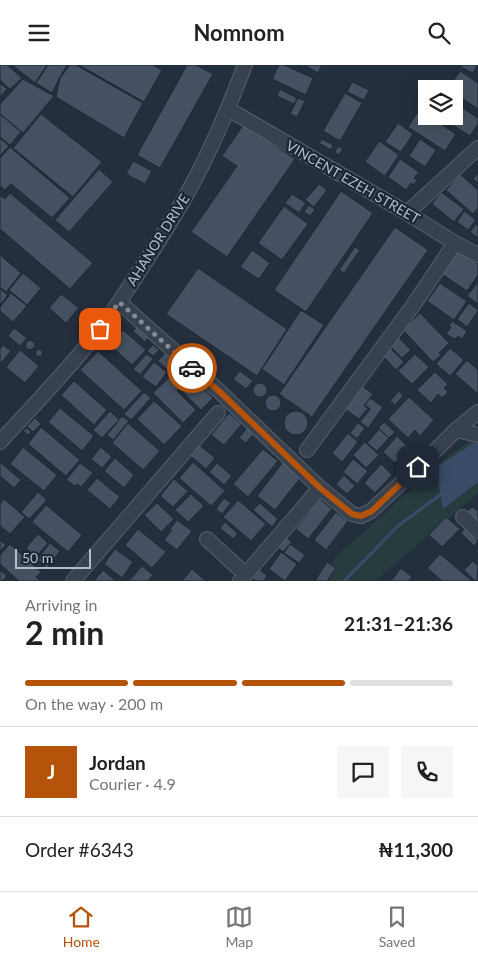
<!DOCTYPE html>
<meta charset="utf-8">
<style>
:root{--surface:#fff;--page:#f6f6f6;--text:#222;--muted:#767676;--line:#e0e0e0;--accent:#b45309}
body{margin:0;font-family:Lato,sans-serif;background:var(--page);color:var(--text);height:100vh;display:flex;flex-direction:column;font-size:19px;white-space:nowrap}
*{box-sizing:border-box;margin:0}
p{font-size:16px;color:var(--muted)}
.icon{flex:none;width:28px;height:28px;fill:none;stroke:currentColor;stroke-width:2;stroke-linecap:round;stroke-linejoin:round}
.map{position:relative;height:516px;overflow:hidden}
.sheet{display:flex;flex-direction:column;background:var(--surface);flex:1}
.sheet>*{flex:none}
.buttons{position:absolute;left:418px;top:15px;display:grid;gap:10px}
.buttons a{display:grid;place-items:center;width:45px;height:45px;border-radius:0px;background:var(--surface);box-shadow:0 5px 20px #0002;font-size:25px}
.scale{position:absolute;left:15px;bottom:12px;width:76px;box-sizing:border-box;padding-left:5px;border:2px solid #b4bcc9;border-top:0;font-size:14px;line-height:18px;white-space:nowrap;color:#b4bcc9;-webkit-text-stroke:4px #1d2633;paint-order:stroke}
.pin{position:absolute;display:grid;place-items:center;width:42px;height:42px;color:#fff;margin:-21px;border-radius:10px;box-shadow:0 2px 8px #0006}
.courier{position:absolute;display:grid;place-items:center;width:50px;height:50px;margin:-25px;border:4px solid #b45309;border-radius:50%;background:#fff;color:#222;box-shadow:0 1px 6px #0007}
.head em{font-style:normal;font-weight:700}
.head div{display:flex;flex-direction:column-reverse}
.head{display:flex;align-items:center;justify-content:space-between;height:85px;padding:0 25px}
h1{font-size:32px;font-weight:700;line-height:38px}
.bar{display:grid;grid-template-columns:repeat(4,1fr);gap:8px 5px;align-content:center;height:60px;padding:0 25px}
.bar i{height:6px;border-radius:4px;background:var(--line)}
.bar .selected{background:var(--accent)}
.bar p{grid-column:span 4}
.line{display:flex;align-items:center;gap:12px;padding:0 25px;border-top:1px solid var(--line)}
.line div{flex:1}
.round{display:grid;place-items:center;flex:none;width:52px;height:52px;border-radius:0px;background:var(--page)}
header{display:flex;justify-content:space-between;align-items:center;height:65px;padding:0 25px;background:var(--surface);font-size:22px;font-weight:700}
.menu{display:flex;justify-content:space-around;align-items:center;height:70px;border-top:1px solid var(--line);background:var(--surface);font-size:14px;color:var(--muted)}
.menu a{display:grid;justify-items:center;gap:2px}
.menu .selected{color:var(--accent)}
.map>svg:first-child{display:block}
.green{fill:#263c3f}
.water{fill:#394c67}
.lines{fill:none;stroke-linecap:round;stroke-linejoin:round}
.stream{stroke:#394c67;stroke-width:3}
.building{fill:#455162;stroke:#1f2835}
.minor-casing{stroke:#565f6c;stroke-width:16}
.minor{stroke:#38414e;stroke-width:14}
.done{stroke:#828b98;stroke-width:5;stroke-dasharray:0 9}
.route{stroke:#b45309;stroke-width:6}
.labels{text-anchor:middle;stroke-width:4.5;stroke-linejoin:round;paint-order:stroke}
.street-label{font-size:14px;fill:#b4bcc9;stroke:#1d2633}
</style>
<header><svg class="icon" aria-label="menu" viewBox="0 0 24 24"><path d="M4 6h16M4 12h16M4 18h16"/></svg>Nomnom<svg class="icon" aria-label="search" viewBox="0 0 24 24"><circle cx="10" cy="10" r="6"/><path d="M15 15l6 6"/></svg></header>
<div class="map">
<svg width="478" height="516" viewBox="0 0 478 516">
<rect width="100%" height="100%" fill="#242f3e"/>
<path class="green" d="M478,371V428L375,516H320L337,491L449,390Z"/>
<path class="water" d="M478,375V417L443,444L436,402Z"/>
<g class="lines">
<path class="stream" d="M344,516L398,461L444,427"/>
</g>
<path class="building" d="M0,0H7L22,13L10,24L0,15Z
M12,0H47L35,18Z
M48,0H67L60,12L52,28L36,18Z
M70,0H76L143,38L124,73L56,32L60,13Z
M79,0H153L162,5L144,37Z
M187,0H196L213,9L160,103L137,90Z
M279,0H284L313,13L306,30L272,14Z
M307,0H322L318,8L306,1Z
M462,0H477L473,8L461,2Z
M460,6L478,18V44L454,28V24H448Z
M23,14L54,31L23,68L0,49V39Z
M352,17L369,25L364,35L347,27Z
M0,18L7,24L0,32Z
M280,24L297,33L294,39L277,31Z
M345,28L362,38L340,76L323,66Z
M298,33L305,36L297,52L290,49Z
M454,37L478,53V59L470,71L440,52L454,51Z
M419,45L426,50V51H428L456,69L445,86L408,62Z
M0,49L21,67L10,80L0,72Z
M41,49L102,97L73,132L13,83Z
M398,58L413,69L401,87L385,77Z
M244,59L295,94L227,192L191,167L237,101L222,91Z
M0,73L9,81L0,91Z
M322,74L333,80L331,85L319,78Z
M420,74L436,85L425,102L409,91Z
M379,76L399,90L385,111L365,97Z
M338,81L343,84L339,90L335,87Z
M10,82L70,133L52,153L11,119L5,125L0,121V93Z
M400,94L419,107L414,113L417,115L414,120L411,118L406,125L388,112Z
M133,96L152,106L145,119L126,109Z
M99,104L113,117L69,167L55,155Z
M478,108V118L473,114Z
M460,109L478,125V145L477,144L473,149L446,125Z
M319,119L327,125L314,142L305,135Z
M341,126L373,148L306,247L274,225Z
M441,127L464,144L454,157L432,139Z
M10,128L93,198L70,224L0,164V130L5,134Z
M292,129L306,138L299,148L285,138Z
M309,140L315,145L310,151L304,147Z
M284,141L308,159L282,195L258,178Z
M464,146L476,155L468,165L457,157Z
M476,159L478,161V173L470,167Z
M395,162L428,185L312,352L279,329Z
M355,182L360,185L344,208L339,205Z
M252,185L270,198L259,214L240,202Z
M458,185L478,199V210L467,226L442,209Z
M0,190L21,208L6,227L0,222Z
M198,203L287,264L257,311L166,249Z
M23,208L41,223L27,240L9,225Z
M478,217V239L467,231Z
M440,218L467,236L454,255L427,236Z
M0,224L8,230L0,240Z
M11,228L27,241L13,257L0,246V242Z
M61,229L79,243L66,258L49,243Z
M469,238L478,245V246L467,262L457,254Z
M301,245L324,260L284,320L262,304Z
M420,248L449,278L439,288L441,290L433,297L403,265Z
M452,256L467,266L462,274L458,271L455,274L446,269L451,262L449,261Z
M137,262L149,272L145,277L133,266Z
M14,263L27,273L20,281L8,271Z
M123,265L146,285L132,300L110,280Z
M399,273L411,285L402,293L390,281Z
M25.5 280a4.5 4.5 0 1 1 9 0a4.5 4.5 0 1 1-9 0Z
M3,280L11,286L0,299V284Z
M153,280L159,285L153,291L147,286Z
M389,282L404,297L396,305L381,289Z
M450,283L464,295L450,311L436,299Z
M35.5 288a3.5 3.5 0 1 1 7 0a3.5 3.5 0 1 1-7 0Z
M20,285L39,301L25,318L6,302Z
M98,286L142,326L124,345L80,305Z
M166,287L179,299L171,308L158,296Z
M147,289L153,294L140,310L133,304Z
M415,289L429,302L412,319L398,306Z
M467,295L478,305V329L455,309Z
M154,297L167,307L156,322L142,312Z
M176,306L187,317L177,326L196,345L183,358L153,328Z
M240,306L253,316L246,324L233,314Z
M435,307L448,319L444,323L448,327L442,333L438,329L431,338L417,325Z
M193,313L213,333L201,345L181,325Z
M74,316L107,345L94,360L61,330Z
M253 325a7 7 0 1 1 14 0a7 7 0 1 1-14 0Z
M362,321L373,329L364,341L368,343L359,354L345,344Z
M399,326L403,331L395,340L390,336Z
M144,327L151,333L131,355L124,349Z
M265 338a8 8 0 1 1 16 0a8 8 0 1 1-16 0Z
M409,332L434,355L420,371L415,365L408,373L388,354Z
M370,333L383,342L368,363L360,357L370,344L365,340Z
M154,336L182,361L164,380L137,354Z
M60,343L94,371L82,386L48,357Z
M284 358a12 12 0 1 1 24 0a12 12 0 1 1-24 0Z
M110,346L119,355L102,373L93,365Z
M229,348L242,359L224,380L211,370Z
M122,351L129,356L113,375L107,370Z
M35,353L41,359L33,367L27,361Z
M384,357L395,367L389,373L378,363Z
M128,358L160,386L143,405L112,378Z
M358,358L365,363L357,374L350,368Z
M41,362L80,395L66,411L28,379Z
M27,363L31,367L28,370L23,366Z
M247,363L254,368L246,378L239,373Z
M379,364L389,373L377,386L367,378Z
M348,368L358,377L342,397L332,388Z
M397,371L409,383L395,398L383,387Z
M365,377L379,390L366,403L353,390Z
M197,378L215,393L206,404L188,389Z
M23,382L57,410L44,426L10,399Z
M101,382L112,392L102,403L91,394Z
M263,384L278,396L248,432L233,419Z
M115,393L134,410L124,423L104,406Z
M353,394L368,406L357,419L343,407Z
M0,397L21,415L14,423L0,411Z
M193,397L225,426L211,441L179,413Z
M283,397L302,411L275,445L257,431Z
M80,398L93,408L81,422L77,419L75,421L66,415Z
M217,398L232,411L224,420L209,407Z
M381,399L392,410L375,428L364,418Z
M344,410L355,421L347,429L336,419Z
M97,413L120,432L110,444L87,425Z
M174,414L188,426L173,442L160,431Z
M38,427L47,435L29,454L21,447Z
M191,429L204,441L188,457L175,445Z
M224,433L231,438L222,449L216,444Z
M4,434L25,452L10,469L0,461V439Z
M320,434L332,444L308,474L296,464Z
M238,435L266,459L251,476L223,452Z
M157,438L174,454L161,467L144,450Z
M260,438L278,454L272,462L253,445Z
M46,440L82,470L68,487L32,457Z
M472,442L478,446V458L466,448Z
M336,447L348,456L326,485L314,475Z
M446,452L460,464L442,482L429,470Z
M177,455L192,466L177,485L164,475L172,465L170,464Z
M225,457L238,469L233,474L220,463Z
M465,463L478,476L474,481L461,468Z
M138,464L166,487L152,503L125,480Z
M38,469L48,478L36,492L26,483Z
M286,472L292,477L283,487L277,482Z
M0,475L6,480L0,486Z
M50,478L60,486L47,503L37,494Z
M10,479L41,507L36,512L41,516H19L0,499V490Z
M290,479L305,490L299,498L284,488Z
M115,484L133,497L122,513L104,499Z
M281,487L297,499L285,516L269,504Z
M440,489L472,516H442L427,503Z
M473,496L478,501L477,516H475L464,505Z
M327,497L336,503L327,516H315Z
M142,501L153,510L148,516H129Z
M401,503L412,512L408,516H391Z
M192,504L206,516H182Z
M259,504L267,511L263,516H256L252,513Z
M0,505L7,511L2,516H0Z
M103,505L116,516H94Z"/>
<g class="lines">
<defs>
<path id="minor" d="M228,44L407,148L455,178L478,190
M407,148L478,83
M119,237L220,327L320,423L352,449L361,451L371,446L430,391L456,365L478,347
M456,365L478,370
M0,377C34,340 70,303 101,263C118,240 132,217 148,193C172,156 195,118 213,77C225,52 235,26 245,0
M307,385L412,242L455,178
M463,452L478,466
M207,474L245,509
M73,516L218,348
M240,516L320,423"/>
</defs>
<use href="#minor" class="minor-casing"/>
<use href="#minor" class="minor"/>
</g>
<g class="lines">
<path class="done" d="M100,264L119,237L192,303"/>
<path class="route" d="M192,303L220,327L320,423L352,449L361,451L372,446L418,402"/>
</g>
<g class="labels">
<g class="street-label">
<text transform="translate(353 117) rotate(30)" y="5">VINCENT EZEH STREET</text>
<text transform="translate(158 175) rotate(-58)" y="5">AHANOR DRIVE</text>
</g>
</g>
</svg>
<div class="buttons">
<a><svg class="icon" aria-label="layers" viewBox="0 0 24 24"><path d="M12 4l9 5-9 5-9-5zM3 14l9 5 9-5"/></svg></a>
</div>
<div class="scale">50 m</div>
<div class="pin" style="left:100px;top:264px;background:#ea580c"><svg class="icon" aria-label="bag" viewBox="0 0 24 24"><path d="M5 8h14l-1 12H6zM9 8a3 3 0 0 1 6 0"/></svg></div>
<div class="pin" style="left:418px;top:402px;background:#1f2937"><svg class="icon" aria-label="home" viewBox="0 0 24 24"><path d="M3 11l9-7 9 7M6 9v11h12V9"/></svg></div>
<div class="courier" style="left:192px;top:303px"><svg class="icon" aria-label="car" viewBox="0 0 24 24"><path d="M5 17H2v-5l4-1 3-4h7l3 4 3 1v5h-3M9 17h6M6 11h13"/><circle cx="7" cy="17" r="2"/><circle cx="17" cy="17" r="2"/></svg></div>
</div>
<section class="sheet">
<div class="head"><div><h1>2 min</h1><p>Arriving in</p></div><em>21:31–21:36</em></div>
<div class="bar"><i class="selected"></i><i class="selected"></i><i class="selected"></i><i></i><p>On the way · 200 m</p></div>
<div class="line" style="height:90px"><b class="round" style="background:var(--accent);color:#fff">J</b><div><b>Jordan</b><p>Courier · 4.9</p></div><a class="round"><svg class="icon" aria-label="chat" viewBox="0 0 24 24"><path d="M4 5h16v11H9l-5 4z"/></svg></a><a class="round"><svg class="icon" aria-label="phone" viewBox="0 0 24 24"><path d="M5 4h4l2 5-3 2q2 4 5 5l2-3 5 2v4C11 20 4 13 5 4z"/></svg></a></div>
<div class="line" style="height:65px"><div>Order #6343</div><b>₦11,300</b></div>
</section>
<nav class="menu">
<a class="selected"><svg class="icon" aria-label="home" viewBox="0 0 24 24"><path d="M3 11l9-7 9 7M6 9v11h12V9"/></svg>Home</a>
<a><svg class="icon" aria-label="map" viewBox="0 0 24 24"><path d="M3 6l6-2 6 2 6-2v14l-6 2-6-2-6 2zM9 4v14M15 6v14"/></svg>Map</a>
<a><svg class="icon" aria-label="saved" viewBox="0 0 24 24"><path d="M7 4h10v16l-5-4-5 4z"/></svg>Saved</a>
</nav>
